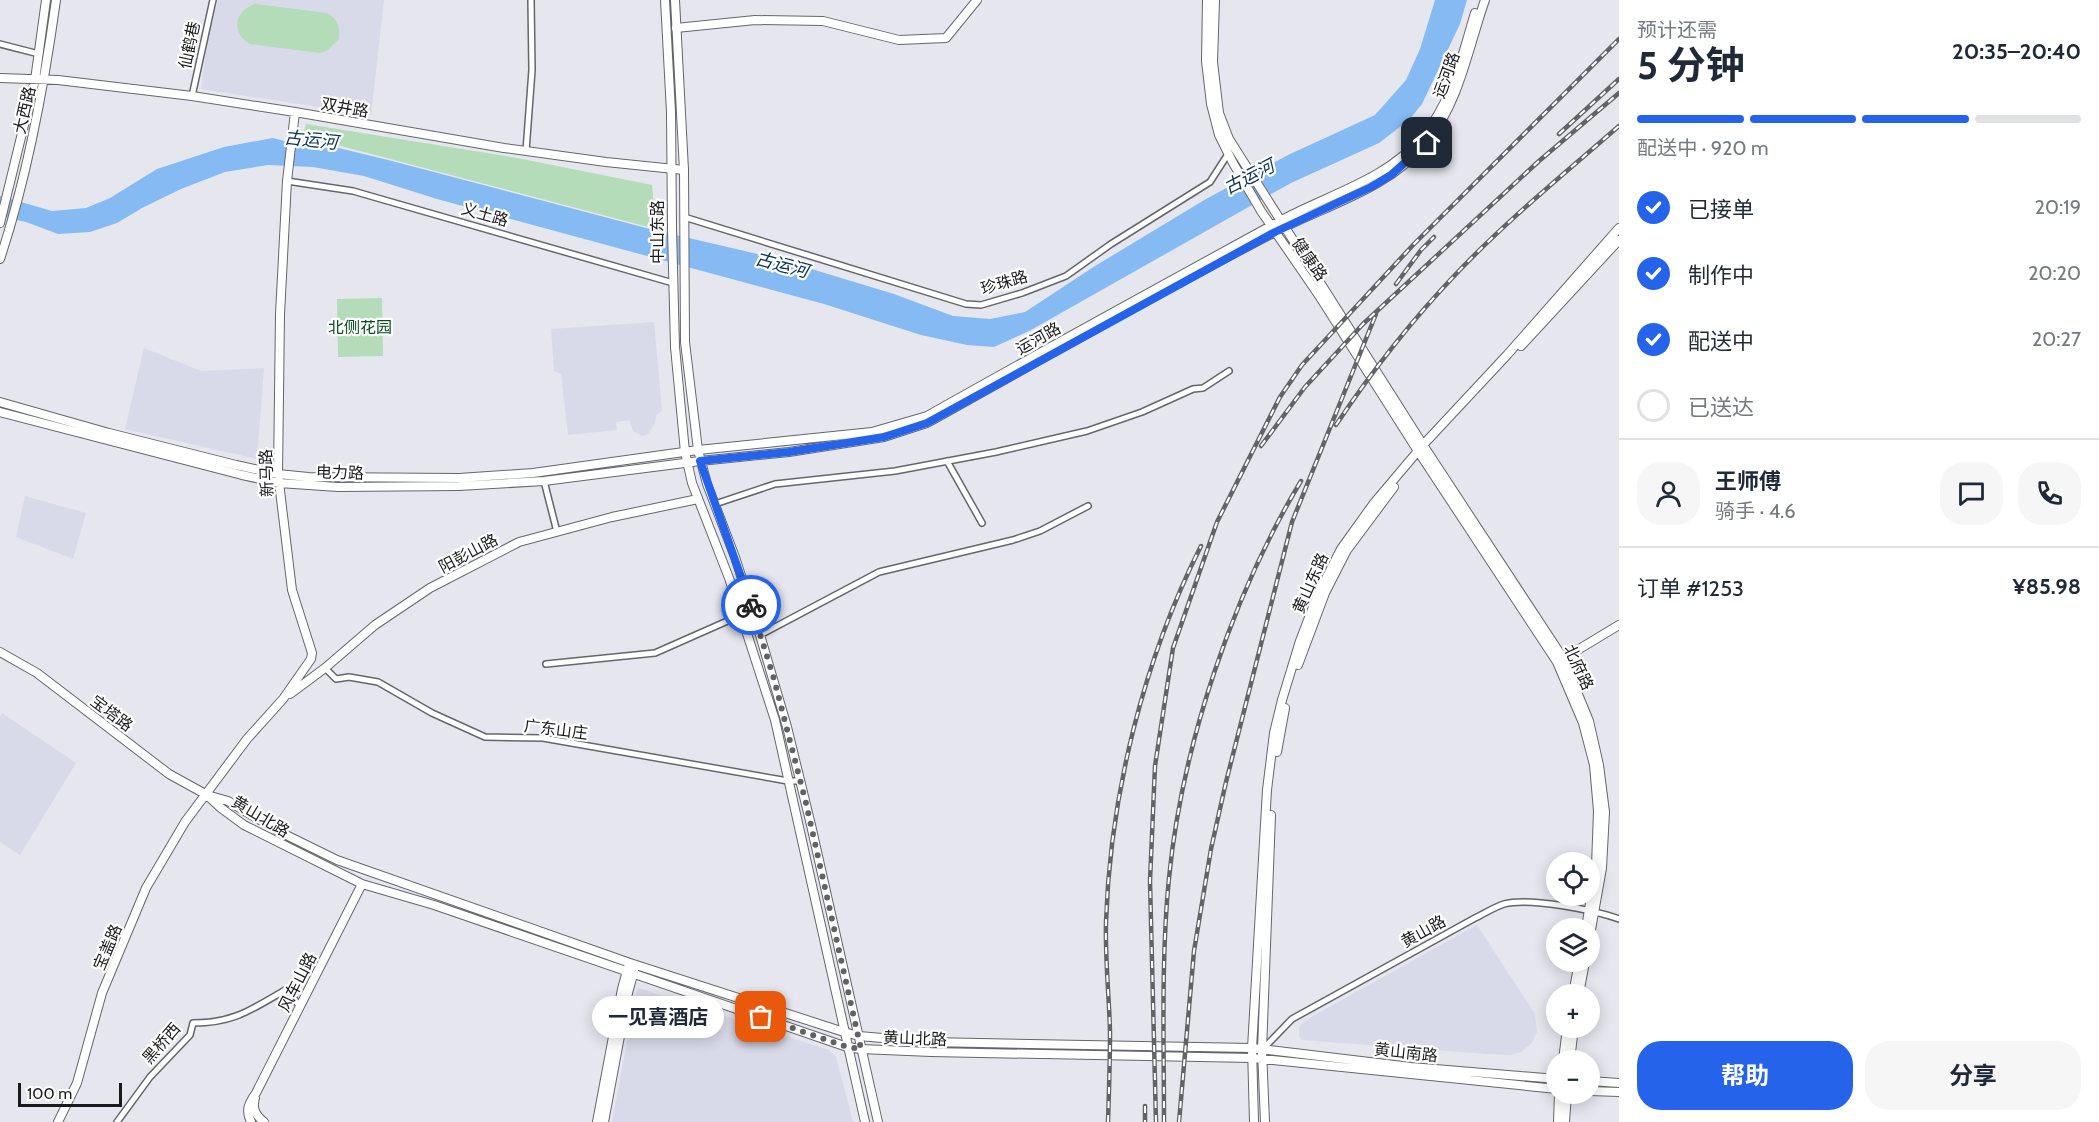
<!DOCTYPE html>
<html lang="zh">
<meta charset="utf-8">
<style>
:root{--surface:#fff;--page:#f6f6f7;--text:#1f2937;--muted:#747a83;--line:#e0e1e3;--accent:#2563eb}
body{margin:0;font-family:Cabin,"Noto Sans SC",sans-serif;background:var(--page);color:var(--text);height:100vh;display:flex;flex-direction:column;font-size:22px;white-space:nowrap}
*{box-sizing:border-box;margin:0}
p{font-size:20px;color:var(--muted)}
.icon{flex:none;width:33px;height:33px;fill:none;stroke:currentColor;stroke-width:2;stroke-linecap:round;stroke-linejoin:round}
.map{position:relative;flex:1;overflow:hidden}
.details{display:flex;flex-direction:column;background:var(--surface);width:480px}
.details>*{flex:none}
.buttons{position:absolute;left:1546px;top:852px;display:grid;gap:12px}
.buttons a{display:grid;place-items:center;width:54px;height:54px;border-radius:50%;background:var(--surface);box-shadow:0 3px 15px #0003;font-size:30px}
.scale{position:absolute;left:18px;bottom:15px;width:104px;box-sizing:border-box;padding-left:6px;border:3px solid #1a1a1d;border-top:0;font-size:16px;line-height:21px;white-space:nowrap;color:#1a1a1d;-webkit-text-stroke:4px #fff;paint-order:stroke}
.pin{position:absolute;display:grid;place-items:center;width:51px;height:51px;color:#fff;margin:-26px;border-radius:12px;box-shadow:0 3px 9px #0006}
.courier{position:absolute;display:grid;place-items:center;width:60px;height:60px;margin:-30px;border:4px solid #2563eb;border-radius:50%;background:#fff;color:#222;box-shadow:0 2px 8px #0007}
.bubble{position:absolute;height:42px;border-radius:21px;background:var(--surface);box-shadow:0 3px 15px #0003;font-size:20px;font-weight:700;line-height:42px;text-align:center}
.headline em{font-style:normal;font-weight:700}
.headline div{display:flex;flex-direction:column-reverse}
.headline{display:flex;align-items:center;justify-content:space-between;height:102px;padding:0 18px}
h1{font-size:39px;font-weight:700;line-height:45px}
.bar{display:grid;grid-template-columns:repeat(4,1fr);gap:9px 6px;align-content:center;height:72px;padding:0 18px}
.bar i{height:8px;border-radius:4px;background:var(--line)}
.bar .active{background:var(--accent)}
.bar p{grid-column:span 4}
.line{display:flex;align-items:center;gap:15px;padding:0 18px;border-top:2px solid var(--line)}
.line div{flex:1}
.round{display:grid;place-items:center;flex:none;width:63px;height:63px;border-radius:24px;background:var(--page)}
ol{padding:0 18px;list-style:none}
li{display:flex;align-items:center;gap:18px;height:66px}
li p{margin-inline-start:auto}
li .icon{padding:6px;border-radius:50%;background:var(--accent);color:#fff;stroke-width:4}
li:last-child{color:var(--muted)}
li i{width:33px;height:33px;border:3px solid var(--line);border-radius:50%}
.cta{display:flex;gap:12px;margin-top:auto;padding:12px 18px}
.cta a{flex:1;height:69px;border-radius:24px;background:var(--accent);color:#fff;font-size:24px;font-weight:700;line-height:69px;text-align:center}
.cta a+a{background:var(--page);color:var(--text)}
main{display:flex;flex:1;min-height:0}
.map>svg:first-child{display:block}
.built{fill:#d8dae9}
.green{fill:#b4dcb9}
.water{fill:#85bbf2}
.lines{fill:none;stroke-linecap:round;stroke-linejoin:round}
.street-casing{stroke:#65666d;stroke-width:8}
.secondary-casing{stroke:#65666d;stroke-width:10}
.primary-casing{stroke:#65666d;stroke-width:10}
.street{stroke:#fff;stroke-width:5}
.secondary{stroke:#fff;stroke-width:8}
.primary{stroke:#fff;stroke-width:8}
.rail-casing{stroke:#626367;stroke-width:4.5}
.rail{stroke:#fff;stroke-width:2;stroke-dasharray:7;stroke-linecap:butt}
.done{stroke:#616166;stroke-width:6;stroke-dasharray:0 10.8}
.route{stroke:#2563eb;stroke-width:8}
.labels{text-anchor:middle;stroke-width:4.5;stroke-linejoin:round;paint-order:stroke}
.street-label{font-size:16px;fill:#1a1a1d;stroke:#fff}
.park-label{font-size:16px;fill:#044d1d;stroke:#fff}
.water-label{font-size:18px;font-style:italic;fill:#0c3457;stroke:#fff}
</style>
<main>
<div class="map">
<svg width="1619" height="1122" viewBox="0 0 1619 1122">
<rect width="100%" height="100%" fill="#e5e6ee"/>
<path class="built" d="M218,0H384L371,115L201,89L207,43Z
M654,322L662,410L656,416L655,423L648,434L642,436L633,431L629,420L616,422L617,430L568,435L561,374L554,371L551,329Z
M144,348L201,371L264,368L257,459L125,429Z
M25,496L86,513L73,559L16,537Z
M2,713L76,763L20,855L0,842V716Z
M1477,925L1535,1014L1537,1032L1532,1043L1521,1052L1510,1055L1487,1054L1302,1040L1299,1036V1028L1304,1021Z
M639,988L829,1050L836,1057L853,1122H612L636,993Z"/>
<path class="green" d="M255,4L327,13C338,19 340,27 339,39L328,50L320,53L250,44C230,33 235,10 255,4Z
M306,124L517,158L652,185L656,229L303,136Z
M382,298L383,356L338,357L337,299Z"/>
<path class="water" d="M1435,0H1467L1460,24L1422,104L1409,120L1379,143L1291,183L1031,330L994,347L967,345L921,335L824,304L437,199L364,176L313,167L268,165L225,172L181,189L142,208L117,223L90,232L58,234L26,222L0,216V196L52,211L86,208L110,198L157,169L224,147L273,138L292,143L310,141L392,161L650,229L775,258L894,294L953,316L990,319L1025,312L1095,266L1206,199L1288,155L1375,115L1406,80L1420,49Z"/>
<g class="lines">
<defs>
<path id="street" d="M0,44L39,54
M192,96L213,0
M526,151L532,70L531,0
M287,181L353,191L673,283
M684,217L966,304L981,305L1022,293L1066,276L1111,244L1210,182L1228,154
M947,461L982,523
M544,481L557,532
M715,504L775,484L895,471L996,452L1087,431L1142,412L1193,389L1203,388L1229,371
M760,635L879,572L1013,540L1040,531L1088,506
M546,664L655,653L741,615
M325,668L336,679L349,677L378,682L432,713L485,737L543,738L788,781H800
M1262,1050L1292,1019L1475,918C1484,914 1494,907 1504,904C1529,897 1594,910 1619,919
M117,1122L150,1077L190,1035L193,1023C235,1023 252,1009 287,989L300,1007"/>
<path id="secondary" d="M1207,0L1206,61L1211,104L1219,135L1233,163L1261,211L1320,297L1418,451L1557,662L1583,723L1594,765L1598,811L1596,866L1586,928
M1215,0L1213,62L1219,113L1229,139L1423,445L1563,658L1589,721L1599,765L1605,812L1602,868L1590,935
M676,28L755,20L823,21L899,40L946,38L977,0
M0,78L58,80L192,96L295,112L504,148L606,162L684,170
M0,223L35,80L46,0
M0,259C28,175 44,87 56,0
M1521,346L1619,240
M0,402L109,433L236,465L278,474L308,477L459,478L533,473L698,450L872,432L927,416C1044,350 1161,286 1278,222C1326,195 1386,181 1422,137C1452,103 1462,56 1475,13
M0,412L242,475L279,483L338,487L459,486L544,481L700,461L789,452L884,437L927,423C1042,359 1156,294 1273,233C1325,205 1388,190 1427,142C1460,101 1468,48 1485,0
M0,652L37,673L169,774L207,795L228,801L282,833L337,860L630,963L844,1032L859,1036L928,1042L1252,1048L1411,1067L1557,1079
M1561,660L1619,625
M1298,665L1325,593L1347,550L1394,487
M290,694L325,668L375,625L430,588L519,542L612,517L698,499
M1277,752L1285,708
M208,796L221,808L244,825L362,884L434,905L847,1047L861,1049L931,1052L1252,1058L1557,1089
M1573,994L1579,962
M1579,994L1585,962
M1563,1060L1567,1028
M1570,1060L1574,1028
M1590,1081L1619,1083
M1590,1091L1619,1092
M255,1098C252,1108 255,1115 264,1122
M58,1122L77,1083L102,993L146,888L185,822L247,739L283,699L311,659L312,653L292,590L278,474L280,314L287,181L295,112
M251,1122C245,1110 249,1103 256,1093L362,884
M597,1122L622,989L628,967
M604,1122L628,993L634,971
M1254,1122L1252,1048L1267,790L1274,733L1282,700L1300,641L1318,594L1341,549L1374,503L1423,445L1507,355L1619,228
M1265,1122L1262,1050L1271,815
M1558,1122L1559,1094
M1565,1122L1567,1094"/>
<path id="primary" d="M665,0L671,112L672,229L675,347L685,452L692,483L729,578L775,720L865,1122
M675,0L684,170L685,342L698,450L707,484L735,557L760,635L787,727L811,825L878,1122"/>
</defs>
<use href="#street" class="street-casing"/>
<use href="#secondary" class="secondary-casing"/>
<use href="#primary" class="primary-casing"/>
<use href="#street" class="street"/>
<use href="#secondary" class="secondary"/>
<use href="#primary" class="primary"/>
<defs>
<path id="rail" d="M1559,134L1619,79
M1396,284L1421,250L1434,237
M1336,425C1372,371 1412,320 1456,274C1506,221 1564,174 1619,126
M1261,446L1305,387L1363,324L1539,161L1619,93
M1145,1106V1122
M1108,1122C1109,1092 1110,1061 1110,1031C1109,995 1105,958 1106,922C1110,795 1144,659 1201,546
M1156,1122L1150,881L1155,766L1173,648L1217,522L1280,397L1302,365L1414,244L1619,39
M1164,1122C1164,1040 1161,959 1169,878C1182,745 1233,594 1301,481
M1179,1122L1194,951L1211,849L1226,782L1292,522L1376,314"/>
</defs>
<use href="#rail" class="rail-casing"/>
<use href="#rail" class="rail"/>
</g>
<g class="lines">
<path class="done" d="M751,605L774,679L806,803L861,1049L847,1047L761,1017"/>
<path class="route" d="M751,605L700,461L789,452L884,437L927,423L1275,232L1371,187L1391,175L1427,143"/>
</g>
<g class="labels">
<g class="street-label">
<text transform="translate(189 45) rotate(-78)" y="6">仙鹤巷</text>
<text transform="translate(1446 75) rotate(-70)" y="6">运河路</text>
<text transform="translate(345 107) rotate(10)" y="6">双井路</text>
<text transform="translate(24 110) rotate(-77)" y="6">大西路</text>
<text transform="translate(485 214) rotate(16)" y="6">义土路</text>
<text transform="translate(657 232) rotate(-90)" y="6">中山东路</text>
<text transform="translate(1310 259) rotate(55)" y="6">健康路</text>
<text transform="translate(1004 282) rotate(-16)" y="6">珍珠路</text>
<text transform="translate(1038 338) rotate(-29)" y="6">运河路</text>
<text transform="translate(340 472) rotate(2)" y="6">电力路</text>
<text transform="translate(266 473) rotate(-92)" y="6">新马路</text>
<text transform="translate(468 553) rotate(-28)" y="6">阳彭山路</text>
<text transform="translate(1310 583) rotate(-66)" y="6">黄山东路</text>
<text transform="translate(1579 667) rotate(65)" y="6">北府路</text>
<text transform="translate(112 713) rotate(37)" y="6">宝塔路</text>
<text transform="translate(556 729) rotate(7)" y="6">广东山庄</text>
<text transform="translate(261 816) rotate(31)" y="6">黄山北路</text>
<text transform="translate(1423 931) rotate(-29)" y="6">黄山路</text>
<text transform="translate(107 947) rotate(-67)" y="6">宝盖路</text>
<text transform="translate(297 982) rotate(-63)" y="6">风车山路</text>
<text transform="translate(915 1038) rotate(2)" y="6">黄山北路</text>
<text transform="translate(161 1043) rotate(-49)" y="6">黑桥西</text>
<text transform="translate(1406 1052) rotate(6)" y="6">黄山南路</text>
</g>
<g class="park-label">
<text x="360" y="333">北侧花园</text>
</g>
<g class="water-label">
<text transform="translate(311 140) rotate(6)" y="6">古运河</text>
<text transform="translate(1249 177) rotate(-27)" y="6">古运河</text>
<text transform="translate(782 265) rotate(15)" y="6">古运河</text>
</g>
</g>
</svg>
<div class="buttons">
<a><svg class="icon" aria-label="locate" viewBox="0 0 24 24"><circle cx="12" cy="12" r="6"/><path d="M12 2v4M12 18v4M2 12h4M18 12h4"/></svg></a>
<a><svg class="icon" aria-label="layers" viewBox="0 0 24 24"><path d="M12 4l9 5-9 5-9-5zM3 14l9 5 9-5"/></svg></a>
<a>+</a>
<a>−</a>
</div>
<div class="scale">100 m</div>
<div class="pin" style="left:761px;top:1017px;background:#ea580c"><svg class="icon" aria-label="bag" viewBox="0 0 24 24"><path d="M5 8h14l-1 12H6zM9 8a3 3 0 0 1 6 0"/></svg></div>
<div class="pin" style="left:1427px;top:143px;background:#1f2937"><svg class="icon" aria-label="home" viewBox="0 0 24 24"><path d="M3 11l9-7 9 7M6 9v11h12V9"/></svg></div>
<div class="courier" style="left:751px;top:605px"><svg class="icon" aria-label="bike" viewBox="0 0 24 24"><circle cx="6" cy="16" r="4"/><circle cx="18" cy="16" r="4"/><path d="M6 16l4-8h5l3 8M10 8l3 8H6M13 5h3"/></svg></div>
<div class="bubble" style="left:592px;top:996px;width:132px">一见喜酒店</div>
</div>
<section class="details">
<div class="headline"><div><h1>5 分钟</h1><p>预计还需</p></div><em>20:35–20:40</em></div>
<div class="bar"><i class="active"></i><i class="active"></i><i class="active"></i><i></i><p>配送中 · 920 m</p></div>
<ol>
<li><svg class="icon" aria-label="check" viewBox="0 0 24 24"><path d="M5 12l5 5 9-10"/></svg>已接单<p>20:19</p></li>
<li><svg class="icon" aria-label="check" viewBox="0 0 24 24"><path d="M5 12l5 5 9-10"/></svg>制作中<p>20:20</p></li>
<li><svg class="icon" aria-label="check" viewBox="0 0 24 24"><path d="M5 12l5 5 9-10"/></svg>配送中<p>20:27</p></li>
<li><i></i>已送达</li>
</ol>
<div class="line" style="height:108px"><a class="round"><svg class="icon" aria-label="person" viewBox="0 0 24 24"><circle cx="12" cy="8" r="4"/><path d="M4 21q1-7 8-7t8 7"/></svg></a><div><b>王师傅</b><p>骑手 · 4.6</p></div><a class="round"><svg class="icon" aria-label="chat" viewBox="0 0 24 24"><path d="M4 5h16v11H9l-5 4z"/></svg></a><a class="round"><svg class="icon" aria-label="phone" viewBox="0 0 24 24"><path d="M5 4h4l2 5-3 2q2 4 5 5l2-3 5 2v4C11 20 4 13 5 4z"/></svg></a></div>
<div class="line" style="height:78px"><div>订单 #1253</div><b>¥85.98</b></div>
<div class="cta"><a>帮助</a><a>分享</a></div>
</section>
</main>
